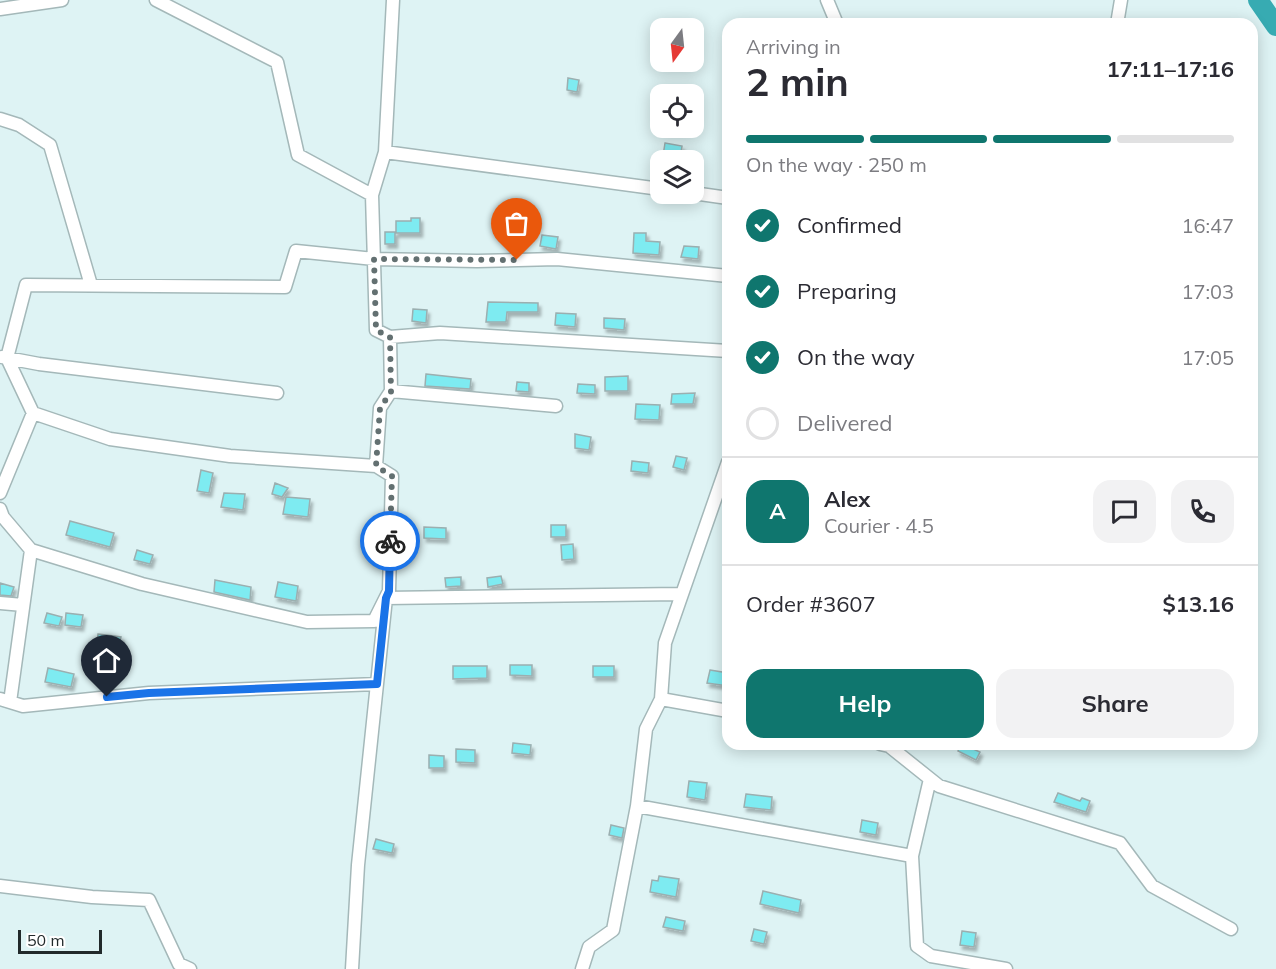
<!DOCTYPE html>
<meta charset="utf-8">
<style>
:root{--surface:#fff;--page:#f2f2f3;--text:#2b2b33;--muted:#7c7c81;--line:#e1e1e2;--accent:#0f766e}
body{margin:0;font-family:Mulish,sans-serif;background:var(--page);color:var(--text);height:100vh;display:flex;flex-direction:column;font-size:22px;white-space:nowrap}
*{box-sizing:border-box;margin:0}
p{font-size:20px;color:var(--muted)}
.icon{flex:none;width:33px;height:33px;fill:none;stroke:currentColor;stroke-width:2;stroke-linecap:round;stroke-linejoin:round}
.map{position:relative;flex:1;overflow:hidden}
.sheet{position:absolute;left:722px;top:18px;width:536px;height:732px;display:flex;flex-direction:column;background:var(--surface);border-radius:18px;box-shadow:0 3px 15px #0003}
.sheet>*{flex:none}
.needle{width:39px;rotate:195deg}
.tools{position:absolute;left:650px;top:18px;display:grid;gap:12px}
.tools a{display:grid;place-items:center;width:54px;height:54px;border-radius:12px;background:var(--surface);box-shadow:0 3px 15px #0003;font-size:30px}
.scale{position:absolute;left:18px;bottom:15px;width:84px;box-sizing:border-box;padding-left:6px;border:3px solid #21292a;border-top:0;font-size:16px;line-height:21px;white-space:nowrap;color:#21292a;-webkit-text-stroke:4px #fff;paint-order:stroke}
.pin{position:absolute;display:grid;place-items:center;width:51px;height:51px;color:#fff;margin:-62px -26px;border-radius:50% 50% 50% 0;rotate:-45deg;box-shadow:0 0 6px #0007}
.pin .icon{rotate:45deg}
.courier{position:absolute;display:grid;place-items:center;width:60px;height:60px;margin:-30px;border:4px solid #1a73e8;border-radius:50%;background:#fff;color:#222;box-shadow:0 2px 8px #0007}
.headline em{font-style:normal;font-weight:700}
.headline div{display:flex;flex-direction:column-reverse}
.headline{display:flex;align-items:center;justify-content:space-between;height:102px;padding:0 24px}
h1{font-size:39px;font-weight:700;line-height:45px}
.bar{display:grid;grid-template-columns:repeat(4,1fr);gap:9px 6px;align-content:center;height:72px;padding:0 24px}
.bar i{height:8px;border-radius:4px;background:var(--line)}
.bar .current{background:var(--accent)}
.bar p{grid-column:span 4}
.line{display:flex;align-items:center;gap:15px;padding:0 24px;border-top:2px solid var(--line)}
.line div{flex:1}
.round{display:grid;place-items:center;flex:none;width:63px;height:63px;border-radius:18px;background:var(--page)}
ol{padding:0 24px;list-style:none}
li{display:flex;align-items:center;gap:18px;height:66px}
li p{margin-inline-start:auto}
li .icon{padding:6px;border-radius:50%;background:var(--accent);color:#fff;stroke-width:4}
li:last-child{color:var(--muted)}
li i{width:33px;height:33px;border:3px solid var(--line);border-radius:50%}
.action{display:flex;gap:12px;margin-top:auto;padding:12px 24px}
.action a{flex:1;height:69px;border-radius:18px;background:var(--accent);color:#fff;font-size:24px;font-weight:700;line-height:69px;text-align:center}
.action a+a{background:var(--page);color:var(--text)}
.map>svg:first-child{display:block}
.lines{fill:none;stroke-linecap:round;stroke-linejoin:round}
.river{stroke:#37abb2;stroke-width:20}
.building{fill:#7eebf1;stroke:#9bafb0;stroke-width:1.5;filter:url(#shadow)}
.minor-casing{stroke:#a4b8b9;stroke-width:15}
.minor{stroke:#fff;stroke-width:12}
.done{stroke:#637071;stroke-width:6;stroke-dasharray:0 10.8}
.route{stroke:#1a73e8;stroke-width:8}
</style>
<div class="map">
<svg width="1276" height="969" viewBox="0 0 1276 969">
<defs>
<filter id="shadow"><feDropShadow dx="2.5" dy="4" stdDeviation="1.5" flood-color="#0004"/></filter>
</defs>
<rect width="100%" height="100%" fill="#def3f4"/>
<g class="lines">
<path class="river" d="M1258,0L1276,26"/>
</g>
<path class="building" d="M568,78L579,80L577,92L567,90Z
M665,143L682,146L680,159L663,156Z
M411,218H420V233H396V221H411Z
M385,232H395V244H385Z
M634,233H646V241L660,242L659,255L633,253Z
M542,235L558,237L556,249L540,246Z
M684,246L699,247L698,259L681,257Z
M488,302L538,303V312H507L506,322H486Z
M413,309L427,310L426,323L412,321Z
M556,313L576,314L575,327L555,325Z
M604,318L625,319L624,330L604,328Z
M426,374L471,379L470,389L425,386Z
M628,376V391H605V377Z
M517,382L529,383V392L516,391Z
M578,384L595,385V394L577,393Z
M695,393L693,404H671L672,394Z
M636,404L660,405L659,420L635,419Z
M575,434L591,437L589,450L575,448Z
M676,456L687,458L684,470L673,467Z
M632,461L649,463L648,473L631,471Z
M201,470L213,473L209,493L197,491Z
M275,483L288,488L282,497L272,494Z
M224,493L245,494L243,510L221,507Z
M286,497L310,499L308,517L283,514Z
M70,521L114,533L110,547L66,535Z
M551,525H566V537H551Z
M424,527L446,528V539L424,538Z
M573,544L574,559L562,560L561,545Z
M137,550L153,555L150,564L134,560Z
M501,576L503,584L488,587L487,578Z
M461,577V586L446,587L445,578Z
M215,580L251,587L250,600L214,592Z
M278,582L298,586L296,601L275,597Z
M0,583L14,587L11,596L0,595Z
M47,613L62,617L59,626L44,623Z
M66,613L83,615L81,627L65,625Z
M98,634L121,637L118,651L97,648Z
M510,665H532V676L510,675Z
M453,666H487V678L453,679Z
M593,666H614V677H593Z
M48,668L74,674L71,687L45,682Z
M710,670L728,673V686L707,683Z
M513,743L531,745L530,755L512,753Z
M962,744L980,752L976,760L958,751Z
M456,749L475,750V763L456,762Z
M429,755L444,756V768H429Z
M689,781L707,783L705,800L687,797Z
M1058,793L1080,801L1082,798L1090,801L1086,812L1054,802Z
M746,794L772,797L771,810L744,807Z
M862,820L878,823L876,835L860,832Z
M611,825L624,828L622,838L609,835Z
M376,839L394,844L392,853L373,849Z
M659,876L679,879L676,897L650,892L652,880L658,881Z
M763,891L801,900L799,913L760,904Z
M666,917L685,921L683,931L663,927Z
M754,929L767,932L764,944L751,941Z
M962,931L976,933L974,947L960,945Z"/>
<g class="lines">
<defs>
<path id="minor" d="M156,0L277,62L298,155L372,195
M827,0L837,24
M0,9L62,0
M1117,24L1121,0
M0,119L19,125L50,145L91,285
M385,152L660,189
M693,193L728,198
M390,337L440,333L728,351
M2,357L39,364L277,393
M391,391L556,406
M376,466L230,456L110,439L33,413L7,358L26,285L285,287L296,251L374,259L477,261L557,259L728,276
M0,493L33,413
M0,509L3,517L31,550L10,702
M31,550L142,584L307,622L374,621L389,591L392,476L376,466L380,408L391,391L390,337L376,330L372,195L385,152L393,0
M0,603L23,605
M0,699L23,706L149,693L377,684
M661,699L728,711
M880,744L889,746L939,786L1120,843L1152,886L1231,929
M930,779L912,856L917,946L931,956L1006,969
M637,806L912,856
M0,886L92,897L149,900L179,964L190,969
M352,969L358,865L386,598L680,594
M582,969L589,947L613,930L637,806L646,729L661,699L665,643L728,462"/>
</defs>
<use href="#minor" class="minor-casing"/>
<use href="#minor" class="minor"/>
</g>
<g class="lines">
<path class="done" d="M390,541L392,476L376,466L380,408L391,392L390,337L376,330L374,259L517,260"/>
<path class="route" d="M107,697L149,693L377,684L386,598L389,591L390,541"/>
</g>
</svg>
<div class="tools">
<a><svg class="needle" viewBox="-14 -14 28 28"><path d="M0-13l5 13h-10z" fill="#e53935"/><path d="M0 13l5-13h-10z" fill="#7c7c81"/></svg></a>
<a><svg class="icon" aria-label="locate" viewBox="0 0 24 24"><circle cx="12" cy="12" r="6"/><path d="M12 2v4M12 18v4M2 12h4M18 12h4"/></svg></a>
<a><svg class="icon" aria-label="layers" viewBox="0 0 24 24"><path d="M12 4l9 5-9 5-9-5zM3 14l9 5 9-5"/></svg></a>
</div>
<div class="scale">50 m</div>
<div class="pin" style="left:517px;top:260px;background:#ea580c"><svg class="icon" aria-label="bag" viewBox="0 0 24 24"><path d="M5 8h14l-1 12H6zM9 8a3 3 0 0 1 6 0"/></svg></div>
<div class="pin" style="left:107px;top:697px;background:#1f2937"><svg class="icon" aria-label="home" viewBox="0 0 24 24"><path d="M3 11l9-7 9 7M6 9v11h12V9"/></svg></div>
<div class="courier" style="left:390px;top:541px"><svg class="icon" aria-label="bike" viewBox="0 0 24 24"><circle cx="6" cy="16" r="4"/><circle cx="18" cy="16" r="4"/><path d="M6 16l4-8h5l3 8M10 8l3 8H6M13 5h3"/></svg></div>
<section class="sheet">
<div class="headline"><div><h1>2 min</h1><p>Arriving in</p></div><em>17:11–17:16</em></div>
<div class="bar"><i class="current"></i><i class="current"></i><i class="current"></i><i></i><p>On the way · 250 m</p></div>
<ol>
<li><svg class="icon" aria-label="check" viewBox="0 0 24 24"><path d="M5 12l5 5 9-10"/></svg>Confirmed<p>16:47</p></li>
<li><svg class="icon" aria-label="check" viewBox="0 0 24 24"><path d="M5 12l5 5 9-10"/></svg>Preparing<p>17:03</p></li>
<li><svg class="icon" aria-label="check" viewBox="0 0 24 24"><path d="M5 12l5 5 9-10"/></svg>On the way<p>17:05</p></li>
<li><i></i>Delivered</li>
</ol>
<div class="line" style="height:108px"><b class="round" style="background:var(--accent);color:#fff">A</b><div><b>Alex</b><p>Courier · 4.5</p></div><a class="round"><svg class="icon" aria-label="chat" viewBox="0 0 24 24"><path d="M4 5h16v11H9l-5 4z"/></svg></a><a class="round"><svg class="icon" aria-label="phone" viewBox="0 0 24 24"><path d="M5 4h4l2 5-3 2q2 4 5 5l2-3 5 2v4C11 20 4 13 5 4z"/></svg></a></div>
<div class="line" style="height:78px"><div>Order #3607</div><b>$13.16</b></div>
<div class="action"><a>Help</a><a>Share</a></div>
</section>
</div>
